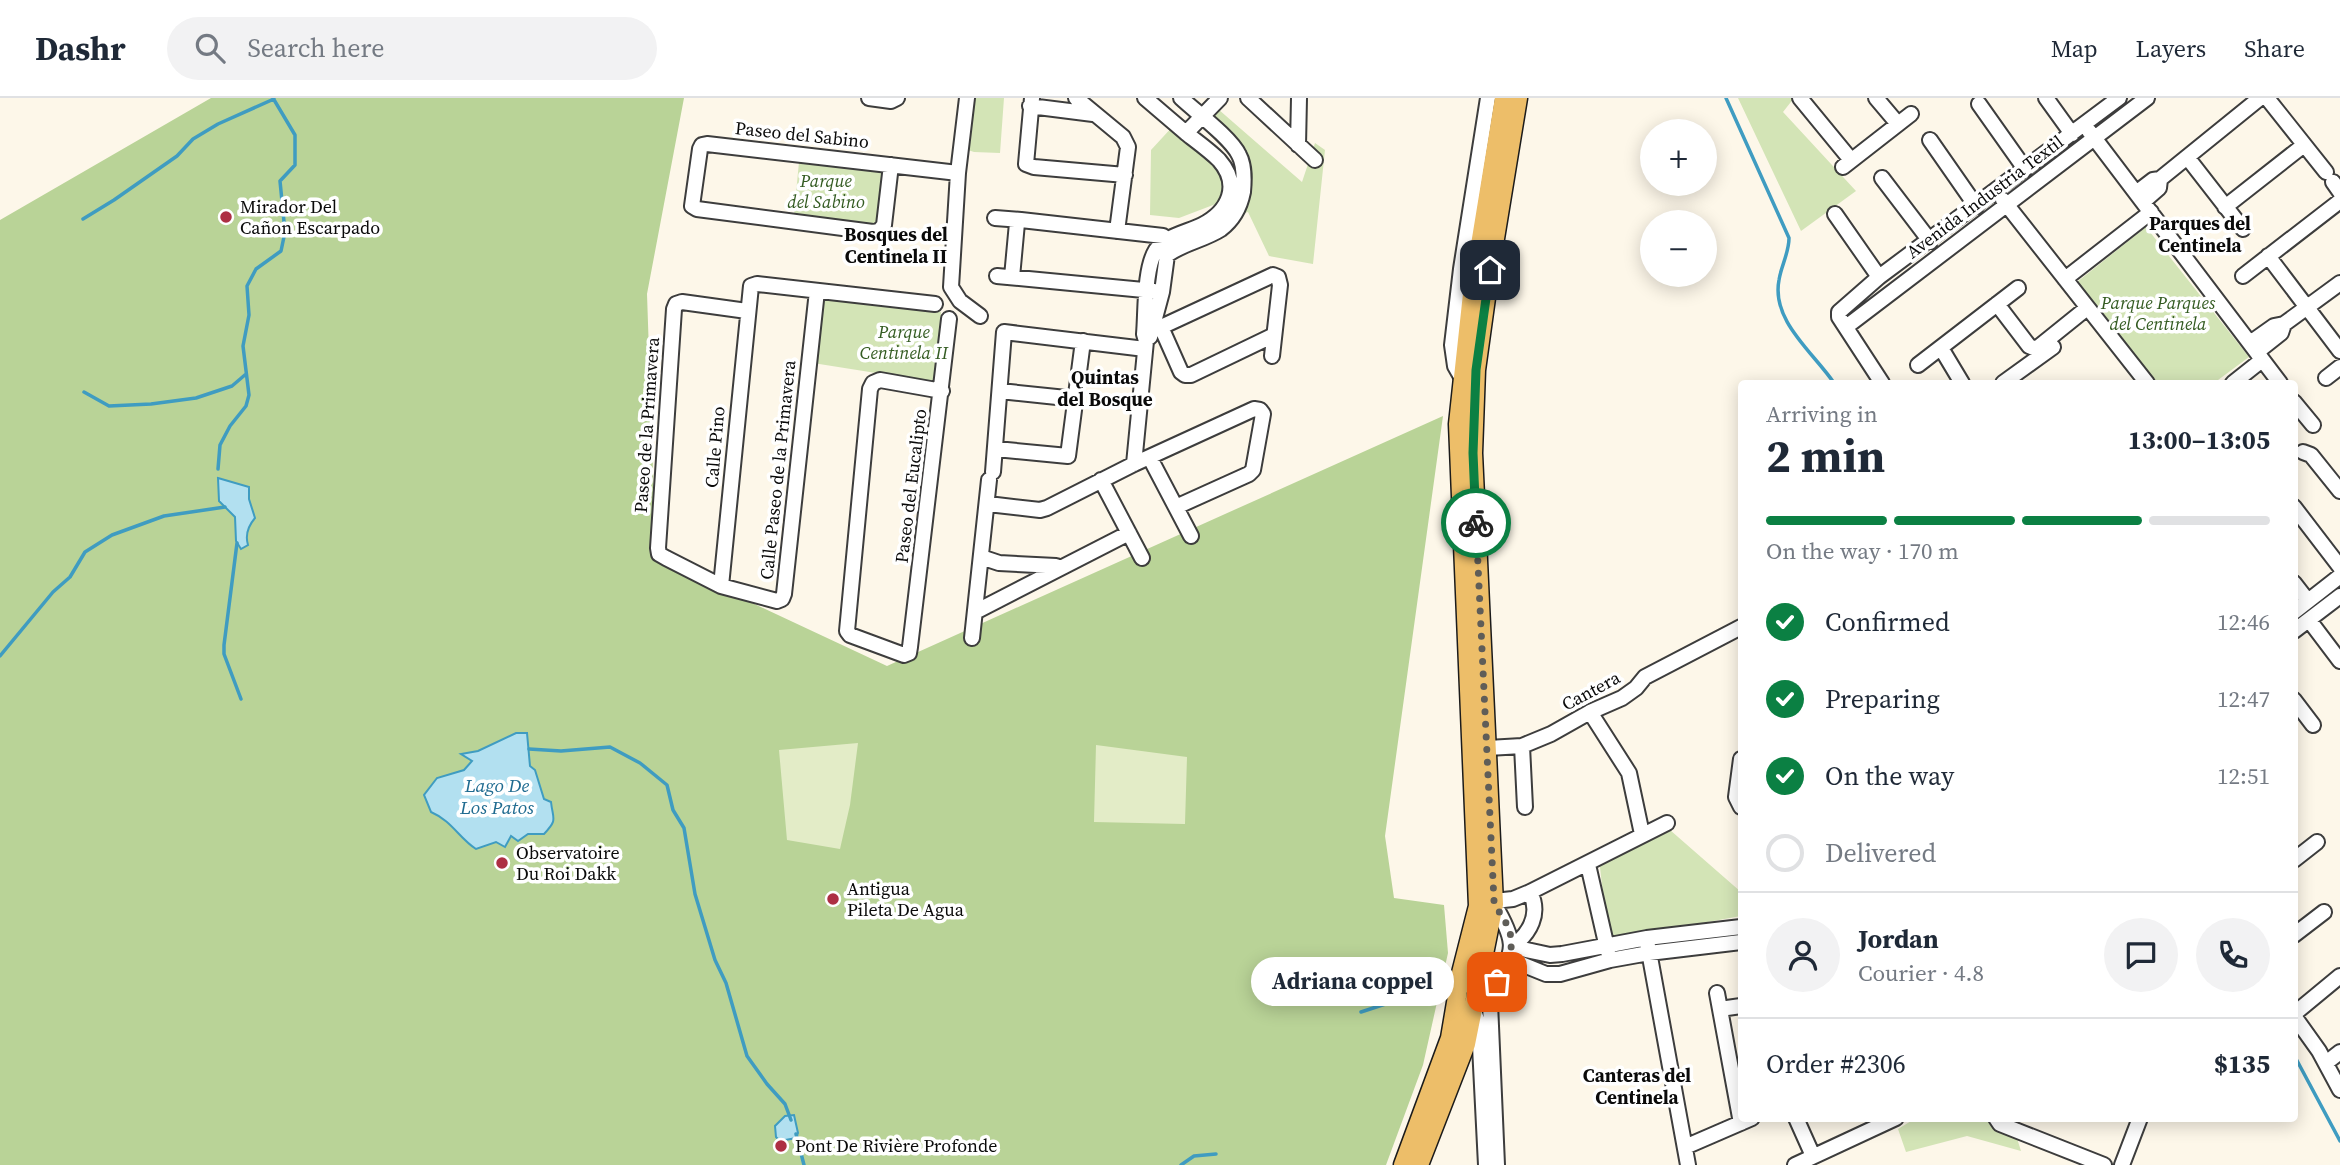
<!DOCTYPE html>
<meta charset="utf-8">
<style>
:root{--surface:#fff;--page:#f2f2f3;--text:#1f2937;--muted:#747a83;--line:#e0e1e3;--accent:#0b8043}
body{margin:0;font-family:"Source Serif 4",serif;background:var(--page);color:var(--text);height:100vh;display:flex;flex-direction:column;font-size:26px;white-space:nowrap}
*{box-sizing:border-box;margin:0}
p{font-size:23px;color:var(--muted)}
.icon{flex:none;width:38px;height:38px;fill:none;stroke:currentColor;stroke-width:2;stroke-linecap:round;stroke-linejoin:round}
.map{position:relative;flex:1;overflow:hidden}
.panel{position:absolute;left:1738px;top:282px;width:560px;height:742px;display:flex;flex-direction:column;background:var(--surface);border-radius:7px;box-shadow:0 4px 18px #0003}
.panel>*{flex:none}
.controls{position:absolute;left:1640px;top:21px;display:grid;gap:14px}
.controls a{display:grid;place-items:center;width:77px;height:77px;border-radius:50%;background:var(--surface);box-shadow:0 4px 18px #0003;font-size:35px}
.pin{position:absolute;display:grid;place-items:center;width:60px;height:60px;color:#fff;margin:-30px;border-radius:14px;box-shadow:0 4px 10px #0006}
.courier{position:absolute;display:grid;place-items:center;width:70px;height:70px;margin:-35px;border:5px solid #0b8043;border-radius:50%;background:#fff;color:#222;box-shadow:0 2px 9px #0007}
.bubble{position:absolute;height:49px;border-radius:24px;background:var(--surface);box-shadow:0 4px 18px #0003;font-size:23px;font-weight:700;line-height:49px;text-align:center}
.head em{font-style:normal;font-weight:700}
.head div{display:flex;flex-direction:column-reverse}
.head{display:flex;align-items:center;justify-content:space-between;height:119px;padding:0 28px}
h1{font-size:46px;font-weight:700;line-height:52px}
.bar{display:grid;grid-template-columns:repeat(4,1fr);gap:10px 7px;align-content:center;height:84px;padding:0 28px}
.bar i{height:9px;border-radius:5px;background:var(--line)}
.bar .current{background:var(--accent)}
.bar p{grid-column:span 4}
.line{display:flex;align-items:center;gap:18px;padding:0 28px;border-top:2px solid var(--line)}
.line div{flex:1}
.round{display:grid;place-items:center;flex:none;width:74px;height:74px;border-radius:37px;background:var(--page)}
ol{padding:0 28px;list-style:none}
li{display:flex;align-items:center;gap:21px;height:77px}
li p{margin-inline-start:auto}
li .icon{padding:7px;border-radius:50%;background:var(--accent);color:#fff;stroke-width:4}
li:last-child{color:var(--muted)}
li i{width:38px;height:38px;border:4px solid var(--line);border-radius:50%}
header{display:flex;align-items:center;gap:42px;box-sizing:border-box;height:98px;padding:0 35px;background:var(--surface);border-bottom:2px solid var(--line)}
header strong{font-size:33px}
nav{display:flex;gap:38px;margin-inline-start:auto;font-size:24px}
.search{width:490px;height:63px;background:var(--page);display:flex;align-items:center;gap:18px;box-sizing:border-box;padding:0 24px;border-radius:38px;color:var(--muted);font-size:26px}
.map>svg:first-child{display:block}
.green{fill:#d3e4b6}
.forest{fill:#b9d397}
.pitch{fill:#e3ecc7}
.water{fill:#b2e0f0;stroke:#3f9cc1;stroke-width:2}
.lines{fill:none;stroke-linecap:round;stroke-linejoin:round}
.stream{stroke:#3f9cc1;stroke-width:3.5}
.minor-casing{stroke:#3d3d3d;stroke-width:18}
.major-casing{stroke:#1b1b1b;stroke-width:21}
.minor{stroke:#fff;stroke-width:14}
.major{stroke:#edbe69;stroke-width:18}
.done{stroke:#5f5d58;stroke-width:7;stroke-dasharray:0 12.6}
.route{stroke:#0b8043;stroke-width:9}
.poi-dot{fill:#ad2f43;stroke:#fff;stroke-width:2.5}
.labels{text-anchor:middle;stroke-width:7;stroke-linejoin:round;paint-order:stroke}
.street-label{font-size:18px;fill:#0a0a0a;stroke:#fff}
.park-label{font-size:18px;font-style:italic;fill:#335b21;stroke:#fff}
.poi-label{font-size:18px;fill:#0a0a0a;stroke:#fff;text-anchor:start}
.neighbourhood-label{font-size:19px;font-weight:bold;fill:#0a0a0a;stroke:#fff}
.water-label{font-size:19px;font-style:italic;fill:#1f6b90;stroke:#fff}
</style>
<header>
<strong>Dashr</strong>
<div class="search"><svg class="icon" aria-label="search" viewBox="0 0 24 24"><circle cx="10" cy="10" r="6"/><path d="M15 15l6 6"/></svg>Search here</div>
<nav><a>Map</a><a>Layers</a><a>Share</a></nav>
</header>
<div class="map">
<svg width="2340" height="1067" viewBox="0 0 2340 1067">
<rect width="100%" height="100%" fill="#fdf7e9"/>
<path class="green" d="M972,0H1004L1000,55L974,54L965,51Z
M1738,0H1794L1783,14L1856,93L1801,133Z
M1218,11L1302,84L1315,45L1325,52L1313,166L1269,158L1248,114L1238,117L1244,53L1214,18Z
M1174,27L1223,69L1228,87L1221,104L1179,120L1150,117L1151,52Z
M799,64L882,74L876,126L794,116Z
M2146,129L2249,259L2214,285H2156L2077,184Z
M820,197L941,214L939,285L813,265Z
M1662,725L1741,794V818L1608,842L1599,760Z
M1916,1020H1989L1996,1029L2015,1034L2021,1053L1967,1038L1906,1054L1898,1031Z"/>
<path class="forest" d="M211,0H684L647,196L656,460L887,568L1443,318L1385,738L1394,800L1444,807L1448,855L1423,967L1386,1067H0V122Z"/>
<path class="pitch" d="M858,645L850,707L840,751L787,742L779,652Z
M1096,647L1187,659L1185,726L1094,724Z"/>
<path class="water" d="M218,380L249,389V401L255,420C249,427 245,437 248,447L241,451L236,443L235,419L219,403Z
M516,635H527L530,668L535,672L544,701L551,704C553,722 558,721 544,736H528L518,743L511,738L505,749L496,744L476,751C459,740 452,723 431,714L424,697L437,680L464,672L472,663L461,656L478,653Z
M794,1017L798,1035L796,1040L780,1043L776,1039L775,1028L785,1018Z"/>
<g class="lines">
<path class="stream" d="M1726,0L1789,140C1789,155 1781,168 1779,182C1771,223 1814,255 1834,285
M83,121L114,102L177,58L193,41L218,26L274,1
M84,294L109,308L151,306L196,300L232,288L246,276
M218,371L220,347L230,328L246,308L249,297L243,248L249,217L247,188L256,171L281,153L285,134L280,83L295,67V37L273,0
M237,445L224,547V556L241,601
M0,558L53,494L70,479L85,454L112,437L164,418L225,409
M529,651L561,653L610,649L640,665L667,687L673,712L684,730L695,796L715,862L726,885L747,958L767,986L785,1006L791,1022
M1361,914L1422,894
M2294,957L2340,1043
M796,1036L804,1067
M1181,1067L1194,1058L1216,1056"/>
<defs>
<path id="minor" d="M869,0L891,3L897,0
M1032,0L1026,66L1034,69L1125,77
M1076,0L1123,39L1128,49L1117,133
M1248,0L1315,62
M1800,0L1851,62
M1876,0L1898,26
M2046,0L2072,36
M2267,0L2326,74
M1979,6L2025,71
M1030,8L1093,16
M2089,33L2280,285
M1186,35L1220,0
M1930,42L1976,108
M1298,47L1299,0
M2187,59L2243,131
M891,67L884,127L879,133L873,134L697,111L692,108L700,51L702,47L707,46L958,75
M1843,69L1911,16
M1882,80L1930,143
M2333,84L2340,94
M2136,95L2153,82L2160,81L2260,0
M2003,102L2147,285
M2143,104L2159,90L2160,81
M2225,109L2304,47
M1835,116L1879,179
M995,120L1021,122
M2268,158L2340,253
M997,178L1154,193
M2243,178L2340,103
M1012,179L1017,125L1021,122L1163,138L1170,145
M2065,181L2151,114
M951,189L958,75L967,0
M951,189L960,203L980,218
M1997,206L2029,248L2036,251L2087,210
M747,213L682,204L676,206L674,211L658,450L659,456L666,460L721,488L777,503L782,501L784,496L817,193
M1146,226L1161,229L1273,177L1278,179L1280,187L1272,258
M1161,229L1181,274L1185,277H1191L1274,237
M1846,229L2147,0
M1150,239L1162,194L1167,157C1183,145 1204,142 1221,131C1233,122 1240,109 1243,94C1244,83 1245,68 1239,57C1231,40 1196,14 1181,0
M2250,245L2274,228L2284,226L2340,185
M1941,250L1962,285
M2257,254L2281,235L2284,226
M1918,267L2018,190
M2326,280L2340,269
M1463,282L1455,268L1452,247L1461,171L1488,0
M1882,285L1839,219V214L1879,179L2119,0
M2003,285L2053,249
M2233,285L2262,262
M942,293L880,282L873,285L870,291L847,533L850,537L904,557L909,555L910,549L949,221
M1000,293L1076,301
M2294,304L2313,327
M996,351L1068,358L1083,243
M2303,354L2311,357L2340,393
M1150,360L1191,438
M1134,366L1146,243L1144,236C1146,214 1144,171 1156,152C1165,138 1188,134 1202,127C1229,113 1241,87 1219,62C1209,52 1196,43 1186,35C1172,23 1159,12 1145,0
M993,374L1004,234L1145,251
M1101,382L1142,460
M988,406L1040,412L1047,410L1134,366L1254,311L1260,312L1263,316L1253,372L1249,376L1176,409
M2294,409L2340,469
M981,459L999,465L1056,468
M2294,485L2308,503
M721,488L751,188L757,186L935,206
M977,513L1129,435
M2294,514L2340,478
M2309,522L2340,563
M2294,533L2340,498
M972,540L989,382
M2294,602L2313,627
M1590,614L1629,675L1642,736
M1522,648L1525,709
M1488,650L1522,648L1551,636L1590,614L1622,600L1636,590L1645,579L1741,529
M1741,661L1736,699L1741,709
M2294,762L2317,744
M1589,771L1608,854
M1494,803L1513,801L1530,794L1667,725
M1494,806C1528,863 1502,853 1490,905L1497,1067
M2294,837L2324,814
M1648,848L1688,1067
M1512,849L1550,857L1562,856L1647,840L1741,829
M1512,849C1530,835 1541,816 1530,794
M1509,861L1546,876H1560L1610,862L1649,855L1741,844
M1717,895L1741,1025
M1720,911L1741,908
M1474,912L1479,928L1486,1067
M2294,916L2340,878
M2294,918L2319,953L2340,992
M2326,965L2340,954
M1796,1020L1813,1058
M1996,1020L2000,1026L2104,1067
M1685,1049L1752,1020
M1795,1067L1896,1020
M2122,1067L2140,1020"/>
<path id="major" d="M1474,863L1487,874H1501
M1474,908L1492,896
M1403,1067L1450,940L1461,875L1478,808L1458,326L1472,196L1504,0
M1419,1067L1466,946L1494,806L1473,355L1476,272L1490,171L1518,0"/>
</defs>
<use href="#minor" class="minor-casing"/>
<use href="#major" class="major-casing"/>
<use href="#minor" class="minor"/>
<use href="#major" class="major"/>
</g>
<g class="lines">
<path class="done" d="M1476,425L1494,803C1497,812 1504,820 1508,829C1517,851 1506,865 1497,884"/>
<path class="route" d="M1476,425L1473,355L1476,272L1490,172"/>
</g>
<g class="poi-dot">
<circle cx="226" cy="119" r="7"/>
<circle cx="502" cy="765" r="7"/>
<circle cx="833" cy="801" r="7"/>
<circle cx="781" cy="1048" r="7"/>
</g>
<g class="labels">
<g class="street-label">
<text transform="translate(802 37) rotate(6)" y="6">Paseo del Sabino</text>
<text transform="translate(1985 99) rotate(-37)" y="6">Avenida Industria Textil</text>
<text transform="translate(647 327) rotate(-86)" y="6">Paseo de la Primavera</text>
<text transform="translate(715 349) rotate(-85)" y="6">Calle Pino</text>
<text transform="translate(778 372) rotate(-84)" y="6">Calle Paseo de la Primavera</text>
<text transform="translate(911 388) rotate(-83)" y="6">Paseo del Eucalipto</text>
<text transform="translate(1591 593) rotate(-28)" y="6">Cantera</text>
</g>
<g class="park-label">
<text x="826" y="89">Parque<tspan x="826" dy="21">del Sabino</tspan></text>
<text x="2158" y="211">Parque Parques<tspan x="2158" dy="21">del Centinela</tspan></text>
<text x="904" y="240">Parque<tspan x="904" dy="21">Centinela II</tspan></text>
</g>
<g class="poi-label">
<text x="240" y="115">Mirador Del<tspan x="240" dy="21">Cañon Escarpado</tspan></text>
<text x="516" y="761">Observatoire<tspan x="516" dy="21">Du Roi Dakk</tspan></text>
<text x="847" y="797">Antigua<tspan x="847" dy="21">Pileta De Agua</tspan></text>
<text x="795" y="1054">Pont De Rivière Profonde</text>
</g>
<g class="neighbourhood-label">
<text x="2200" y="132">Parques del<tspan x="2200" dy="22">Centinela</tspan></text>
<text x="896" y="143">Bosques del<tspan x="896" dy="22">Centinela II</tspan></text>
<text x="1105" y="286">Quintas<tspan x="1105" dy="22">del Bosque</tspan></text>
<text x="1637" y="984">Canteras del<tspan x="1637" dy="22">Centinela</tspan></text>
</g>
<g class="water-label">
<text x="497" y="694">Lago De<tspan x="497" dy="22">Los Patos</tspan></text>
</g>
</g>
</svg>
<div class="controls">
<a>+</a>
<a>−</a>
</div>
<div class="pin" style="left:1497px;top:884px;background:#ea580c"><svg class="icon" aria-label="bag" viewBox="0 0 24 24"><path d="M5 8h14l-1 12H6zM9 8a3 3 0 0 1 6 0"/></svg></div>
<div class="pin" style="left:1490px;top:172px;background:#1f2937"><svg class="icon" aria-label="home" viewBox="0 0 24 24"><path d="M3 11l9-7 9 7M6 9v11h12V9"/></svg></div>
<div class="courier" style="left:1476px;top:425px"><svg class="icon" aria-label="bike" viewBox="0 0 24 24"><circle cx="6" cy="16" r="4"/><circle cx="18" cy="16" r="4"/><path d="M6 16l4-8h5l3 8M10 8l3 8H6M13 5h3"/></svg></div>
<div class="bubble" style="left:1251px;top:859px;width:203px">Adriana coppel</div>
<section class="panel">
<div class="head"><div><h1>2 min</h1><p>Arriving in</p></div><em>13:00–13:05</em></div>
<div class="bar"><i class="current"></i><i class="current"></i><i class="current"></i><i></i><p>On the way · 170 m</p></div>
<ol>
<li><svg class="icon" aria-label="check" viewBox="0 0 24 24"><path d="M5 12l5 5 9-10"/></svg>Confirmed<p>12:46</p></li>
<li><svg class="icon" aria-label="check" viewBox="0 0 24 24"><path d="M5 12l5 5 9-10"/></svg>Preparing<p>12:47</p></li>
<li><svg class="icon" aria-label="check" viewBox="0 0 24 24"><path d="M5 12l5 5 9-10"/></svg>On the way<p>12:51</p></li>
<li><i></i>Delivered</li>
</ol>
<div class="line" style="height:126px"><a class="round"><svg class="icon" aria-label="person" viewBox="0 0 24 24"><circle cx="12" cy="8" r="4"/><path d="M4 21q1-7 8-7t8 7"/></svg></a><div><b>Jordan</b><p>Courier · 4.8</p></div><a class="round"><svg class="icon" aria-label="chat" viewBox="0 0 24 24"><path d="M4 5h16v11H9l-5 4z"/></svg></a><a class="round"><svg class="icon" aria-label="phone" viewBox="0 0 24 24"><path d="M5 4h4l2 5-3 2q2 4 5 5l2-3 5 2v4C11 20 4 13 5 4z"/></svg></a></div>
<div class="line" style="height:91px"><div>Order #2306</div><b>$135</b></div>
</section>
</div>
